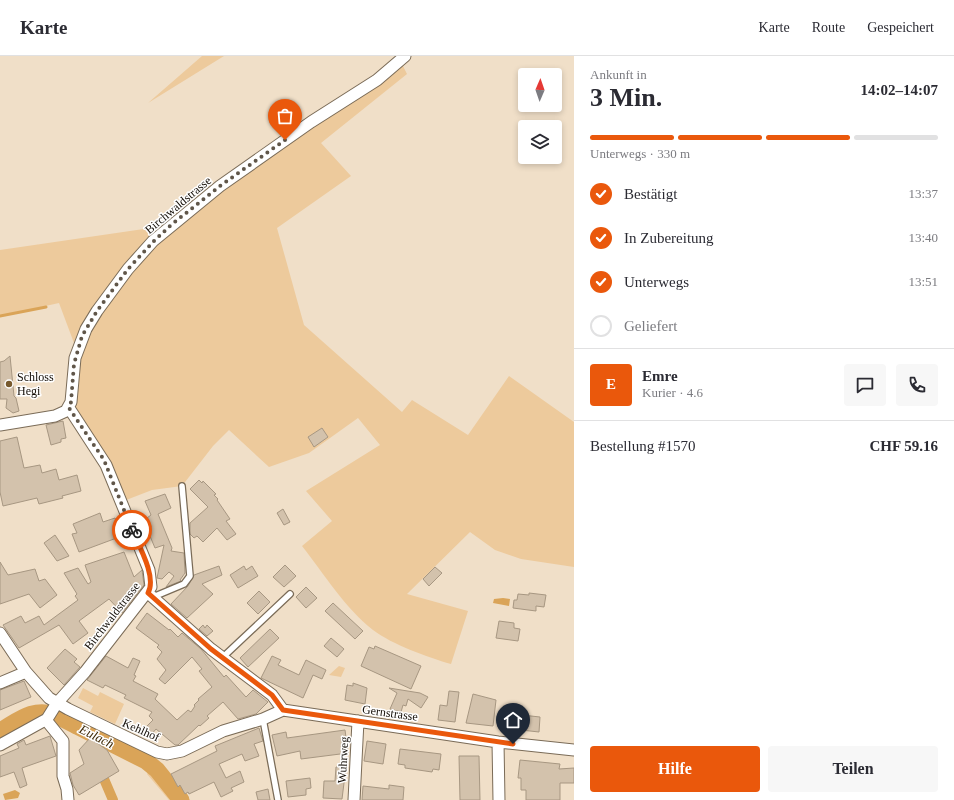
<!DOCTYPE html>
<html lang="de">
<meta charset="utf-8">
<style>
:root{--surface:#fff;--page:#f7f7f7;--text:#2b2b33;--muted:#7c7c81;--line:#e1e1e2;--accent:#ea580c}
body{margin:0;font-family:"Times New Roman",serif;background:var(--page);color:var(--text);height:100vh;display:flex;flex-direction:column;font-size:15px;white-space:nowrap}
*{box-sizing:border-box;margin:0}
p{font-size:13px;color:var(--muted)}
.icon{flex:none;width:22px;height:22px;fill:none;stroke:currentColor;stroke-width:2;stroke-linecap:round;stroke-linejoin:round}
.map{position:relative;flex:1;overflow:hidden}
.panel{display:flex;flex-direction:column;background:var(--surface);width:380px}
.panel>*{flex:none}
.needle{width:26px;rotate:2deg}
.buttons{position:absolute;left:518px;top:12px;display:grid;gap:8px}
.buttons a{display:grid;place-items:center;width:44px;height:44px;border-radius:4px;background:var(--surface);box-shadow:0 2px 6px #0003;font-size:20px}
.pin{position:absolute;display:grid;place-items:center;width:34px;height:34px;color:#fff;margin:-41px -17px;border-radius:50% 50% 50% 0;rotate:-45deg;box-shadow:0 0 4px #0007}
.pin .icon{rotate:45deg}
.courier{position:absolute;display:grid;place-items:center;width:40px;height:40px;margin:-20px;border:3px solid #ea580c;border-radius:50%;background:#fff;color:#222;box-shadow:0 1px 5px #0007}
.summary em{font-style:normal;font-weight:800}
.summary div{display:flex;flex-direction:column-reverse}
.summary{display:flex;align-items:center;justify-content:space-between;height:68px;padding:0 16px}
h1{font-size:26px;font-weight:800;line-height:30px}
.bar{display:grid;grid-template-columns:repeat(4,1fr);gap:6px 4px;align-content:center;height:48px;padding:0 16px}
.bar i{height:5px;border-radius:3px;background:var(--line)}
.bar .selected{background:var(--accent)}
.bar p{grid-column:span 4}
.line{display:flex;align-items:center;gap:10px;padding:0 16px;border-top:1px solid var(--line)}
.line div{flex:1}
.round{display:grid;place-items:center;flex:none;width:42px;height:42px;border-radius:4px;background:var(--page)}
ol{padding:0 16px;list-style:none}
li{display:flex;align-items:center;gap:12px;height:44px}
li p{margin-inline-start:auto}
li .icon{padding:4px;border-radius:50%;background:var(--accent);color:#fff;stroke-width:4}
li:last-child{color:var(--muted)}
li i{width:22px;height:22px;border:2px solid var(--line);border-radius:50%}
.primary-button{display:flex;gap:8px;margin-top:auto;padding:8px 16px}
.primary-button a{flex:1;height:46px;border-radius:4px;background:var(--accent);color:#fff;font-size:16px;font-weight:800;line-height:46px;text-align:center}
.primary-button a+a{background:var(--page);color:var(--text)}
header{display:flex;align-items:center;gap:24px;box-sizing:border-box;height:56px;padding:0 20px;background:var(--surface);border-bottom:1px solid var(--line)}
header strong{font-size:19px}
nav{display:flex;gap:22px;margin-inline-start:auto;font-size:14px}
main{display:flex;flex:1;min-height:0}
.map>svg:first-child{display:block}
.green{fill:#edca9c}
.water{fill:#daa458}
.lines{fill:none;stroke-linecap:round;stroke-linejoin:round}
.stream{stroke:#daa458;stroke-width:3}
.canal{stroke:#daa458;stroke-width:10}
.river{stroke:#daa458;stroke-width:17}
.building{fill:#d3c2ac;stroke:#a79782}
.service-casing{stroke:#7a6b57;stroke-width:8}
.minor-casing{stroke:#7a6b57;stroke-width:13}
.service{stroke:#fff;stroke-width:5.5}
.minor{stroke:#fff;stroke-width:11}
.done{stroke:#605649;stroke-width:4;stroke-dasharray:0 7.2}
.route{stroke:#ea580c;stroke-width:5}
.poi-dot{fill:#77592d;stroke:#fff;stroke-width:1.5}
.labels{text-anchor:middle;stroke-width:3;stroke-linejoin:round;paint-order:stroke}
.street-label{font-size:12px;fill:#120c05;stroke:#fff}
.poi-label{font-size:12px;fill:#120c05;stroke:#fff;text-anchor:start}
.water-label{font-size:13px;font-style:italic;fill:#3e2906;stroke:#fff}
</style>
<header>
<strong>Karte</strong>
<nav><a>Karte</a><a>Route</a><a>Gespeichert</a></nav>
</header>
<main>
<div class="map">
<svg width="574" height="744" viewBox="0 0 574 744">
<rect width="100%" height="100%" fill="#f0dfc8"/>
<path class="green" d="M202,0H224L148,47Z
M400,4L407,18L321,87L351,120L277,172L304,269L402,356L412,344L468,379L509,320L574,366V511L521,503L495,494L470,476L407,538L468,555L451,608C427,601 393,589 373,574C345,552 324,518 302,490L332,465L306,435L380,389L358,362L309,397L269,411L229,374L213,390L182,430L152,434L121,446L69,352L77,295L59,247L0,260V194L171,169Z
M339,610L345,612L341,621L329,619Z
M83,632L98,640L100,636L124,648L115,668L90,656L93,650L78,642Z
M42,652H54L156,706L190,744H169L147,718L150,713L48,661C27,661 18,670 0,681V672L32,654Z"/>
<path class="water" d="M503,542L510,543L509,550L493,547L494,543Z
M15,734L20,737L18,742L5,744L3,738Z"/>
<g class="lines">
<path class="stream" d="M0,260L46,251"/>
<path class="canal" d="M72,668L75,673
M104,723L113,744"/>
<path class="river" d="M0,675C18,665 33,651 55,659L146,705L157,714L181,744"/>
</g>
<path class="building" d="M10,300L14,340L16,342L19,355L13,357L6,352L7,343H0V306L4,305Z
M63,365L66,382L61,383V386L51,389L46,369Z
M322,372L328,381L314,391L308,381Z
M17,381L24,412L40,409L42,417L56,413L59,424L77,419L81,435L62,440L63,442L39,448L37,442L3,450L0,436V385Z
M199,424L202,427L203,425L216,438L214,439L218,443L217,444L230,463L226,465L236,478L227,484L217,472L203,486L197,480L194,482L190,478V467L208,451L190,433Z
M165,438L171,452L158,458L172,492L171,495L184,497L185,517L180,524L181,525L166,531L174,520L169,516L162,523L157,522L164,489L155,492L147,473L151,471L147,462L151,459L145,445Z
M283,453L290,466L284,469L277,457Z
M100,457L103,466L115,462L122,480L79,496L72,478L77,477L73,468Z
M55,479L69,500L57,505L44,487Z
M124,496L134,521L142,514L144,529L122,557L109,543L79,565L88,577L73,588L59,569L19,592L3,569L21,560L25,567L39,560L44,569L78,544L75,540L77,538L64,517L78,512L88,528L91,526L85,509Z
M0,506L8,519L35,513L39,525L45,523L57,539L40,552L29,538L0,548Z
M285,509L296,520L284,531L273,521Z
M219,510L222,519L202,528L213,538L187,562L171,548L188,530L194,519Z
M244,510L246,514L252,510L258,520L238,532L230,519Z
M435,511L442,517L429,530L423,523Z
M306,531L317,542L306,552L296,541Z
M259,535L270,546L258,558L247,547Z
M529,537L546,539L544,551L536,550V555L513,552L514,544H517L518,538L529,539Z
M333,547L363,575L355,583L325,555Z
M147,557L169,574L170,573L178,581L182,577L201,593L224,621L226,619L246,641L253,634L268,646L256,658L238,663L223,646L207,660L209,662L200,670L199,669L178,689H175L156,673L151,679L144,673L153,664L149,660L152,656L124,642L126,639L105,629L103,632L87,624L106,600L128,612L133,602L140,605L134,619L136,620L133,625L158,638L155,643L177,664L188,654L191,656L195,650L194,649L199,644L198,643L212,631L199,615L202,613L192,601L165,628L159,623L166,614L157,603L162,596L157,591L159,589L136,572Z
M499,565L514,567V572L520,573L518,585L496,582Z
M203,569L205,572L207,569L213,575L207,580L199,573Z
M270,573L279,582L248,611L240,602Z
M331,582L344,593L337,601L324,590Z
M375,590L421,610L411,633L361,610L369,591L374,593Z
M65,593L77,603L74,606L80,611L64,629L47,612Z
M272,600L281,604L278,609L299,619L306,604L326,614L322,623L313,619L303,642L261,622Z
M24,625L31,641L0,654V634Z
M353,627L367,632L365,648L345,644L347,629L353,630Z
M389,632L420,637L428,641L421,652L408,643L406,650L403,649L401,656L390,653L397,637Z
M449,635L459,636L455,666L438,664L440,649L447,650Z
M473,638L496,644L493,670L466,667Z
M522,659L540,661L539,676L521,674Z
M259,672L263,685L254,688L259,700L245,705L242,698L219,708L226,722L240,715L244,726L231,732L233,735L221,741L214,726L189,738L188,736L185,738L180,729L178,731L171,718L217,695L215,690Z
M345,674L348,697L301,703L300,695L277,700L272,679L286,676L287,682Z
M50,680L56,700L22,712L27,729L20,732L14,716L0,721V700L19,692L17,688L24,684L26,689Z
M90,682L107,694L119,715L79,739L73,729L70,717L84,708L79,694Z
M367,685L386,688L383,708L364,705Z
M400,693L441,698L439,714L433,713L432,716L405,712V709L398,708Z
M459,700H479L480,744H460Z
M520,704L560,708L559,713L574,712V727H560V744H526V734H521V722H518Z
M336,711H346L342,743L323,742L324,725H335Z
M310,722L311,732L306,733V739L288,741L286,725Z
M389,729L404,731L403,744H362L363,730L389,733Z
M268,733L270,744H258L256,736Z"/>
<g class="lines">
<defs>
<path id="service" d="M153,541L184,528L190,520L182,430
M222,602L290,538
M263,663L278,744"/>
<path id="minor" d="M0,369L55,360L66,355L71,346L75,302L86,273L97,255L128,213L153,185L220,130L311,66L377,24L405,0
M148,537L211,593L272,639L283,654
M0,577L26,616L49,642L68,653L157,696L167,698L182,695L223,675L263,663L283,654
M0,627L26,616
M283,654L498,686L574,694
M46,664L63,685V720L67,733L68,744
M498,686L499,744
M0,689L47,663L57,647L85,616L151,531L149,514L106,409L69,352
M354,744L358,665"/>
</defs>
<use href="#service" class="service-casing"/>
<use href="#minor" class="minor-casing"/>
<use href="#service" class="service"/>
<use href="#minor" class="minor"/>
</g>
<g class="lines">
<path class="done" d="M132,474L104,404L69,352L71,346L74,308L82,280L97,255L128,213L154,185L171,169L220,130L285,84"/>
<path class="route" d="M132,474C139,490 157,521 148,537L211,593L272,639L283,654L513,688"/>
</g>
<circle class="poi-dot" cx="9" cy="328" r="4"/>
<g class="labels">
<g class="street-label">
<text transform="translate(178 149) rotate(-40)" y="4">Birchwaldstrasse</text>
<text transform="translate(112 560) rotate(-52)" y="4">Birchwaldstrasse</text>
<text transform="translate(390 657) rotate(8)" y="4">Gernstrasse</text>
<text transform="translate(141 674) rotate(24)" y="4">Kehlhof</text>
<text transform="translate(343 704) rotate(-87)" y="4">Wuhrweg</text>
</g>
<g class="poi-label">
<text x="17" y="325">Schloss<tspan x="17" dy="14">Hegi</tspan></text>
</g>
<g class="water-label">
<text transform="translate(97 680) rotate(27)" y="5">Eulach</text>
</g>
</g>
</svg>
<div class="buttons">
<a><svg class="needle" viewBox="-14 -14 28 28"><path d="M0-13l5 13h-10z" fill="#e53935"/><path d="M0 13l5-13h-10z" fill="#7c7c81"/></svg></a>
<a><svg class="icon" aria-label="layers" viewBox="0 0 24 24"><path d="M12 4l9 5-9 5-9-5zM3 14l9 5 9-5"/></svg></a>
</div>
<div class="pin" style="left:285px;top:84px;background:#ea580c"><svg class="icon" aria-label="bag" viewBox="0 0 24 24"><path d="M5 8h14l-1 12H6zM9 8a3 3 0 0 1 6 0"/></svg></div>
<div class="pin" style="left:513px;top:688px;background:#1f2937"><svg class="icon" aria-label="home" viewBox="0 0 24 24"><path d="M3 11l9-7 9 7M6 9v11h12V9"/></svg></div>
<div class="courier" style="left:132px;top:474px"><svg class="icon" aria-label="bike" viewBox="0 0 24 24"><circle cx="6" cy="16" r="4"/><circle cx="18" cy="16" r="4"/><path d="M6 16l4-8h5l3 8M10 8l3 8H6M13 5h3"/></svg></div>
</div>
<section class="panel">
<div class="summary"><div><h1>3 Min.</h1><p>Ankunft in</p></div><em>14:02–14:07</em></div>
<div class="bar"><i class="selected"></i><i class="selected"></i><i class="selected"></i><i></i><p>Unterwegs · 330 m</p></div>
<ol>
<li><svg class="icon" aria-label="check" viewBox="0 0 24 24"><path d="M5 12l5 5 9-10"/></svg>Bestätigt<p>13:37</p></li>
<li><svg class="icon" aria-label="check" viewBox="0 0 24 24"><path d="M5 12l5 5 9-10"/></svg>In Zubereitung<p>13:40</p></li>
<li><svg class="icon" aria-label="check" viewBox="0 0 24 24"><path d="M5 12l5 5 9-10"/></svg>Unterwegs<p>13:51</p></li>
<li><i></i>Geliefert</li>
</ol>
<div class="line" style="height:72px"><b class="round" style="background:var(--accent);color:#fff">E</b><div><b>Emre</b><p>Kurier · 4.6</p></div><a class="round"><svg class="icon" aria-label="chat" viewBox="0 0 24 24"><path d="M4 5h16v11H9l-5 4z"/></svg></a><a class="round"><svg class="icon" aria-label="phone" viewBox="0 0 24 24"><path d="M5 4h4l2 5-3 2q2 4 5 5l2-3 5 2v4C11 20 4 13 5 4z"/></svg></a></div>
<div class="line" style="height:52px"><div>Bestellung #1570</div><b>CHF 59.16</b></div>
<div class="primary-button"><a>Hilfe</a><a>Teilen</a></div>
</section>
</main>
